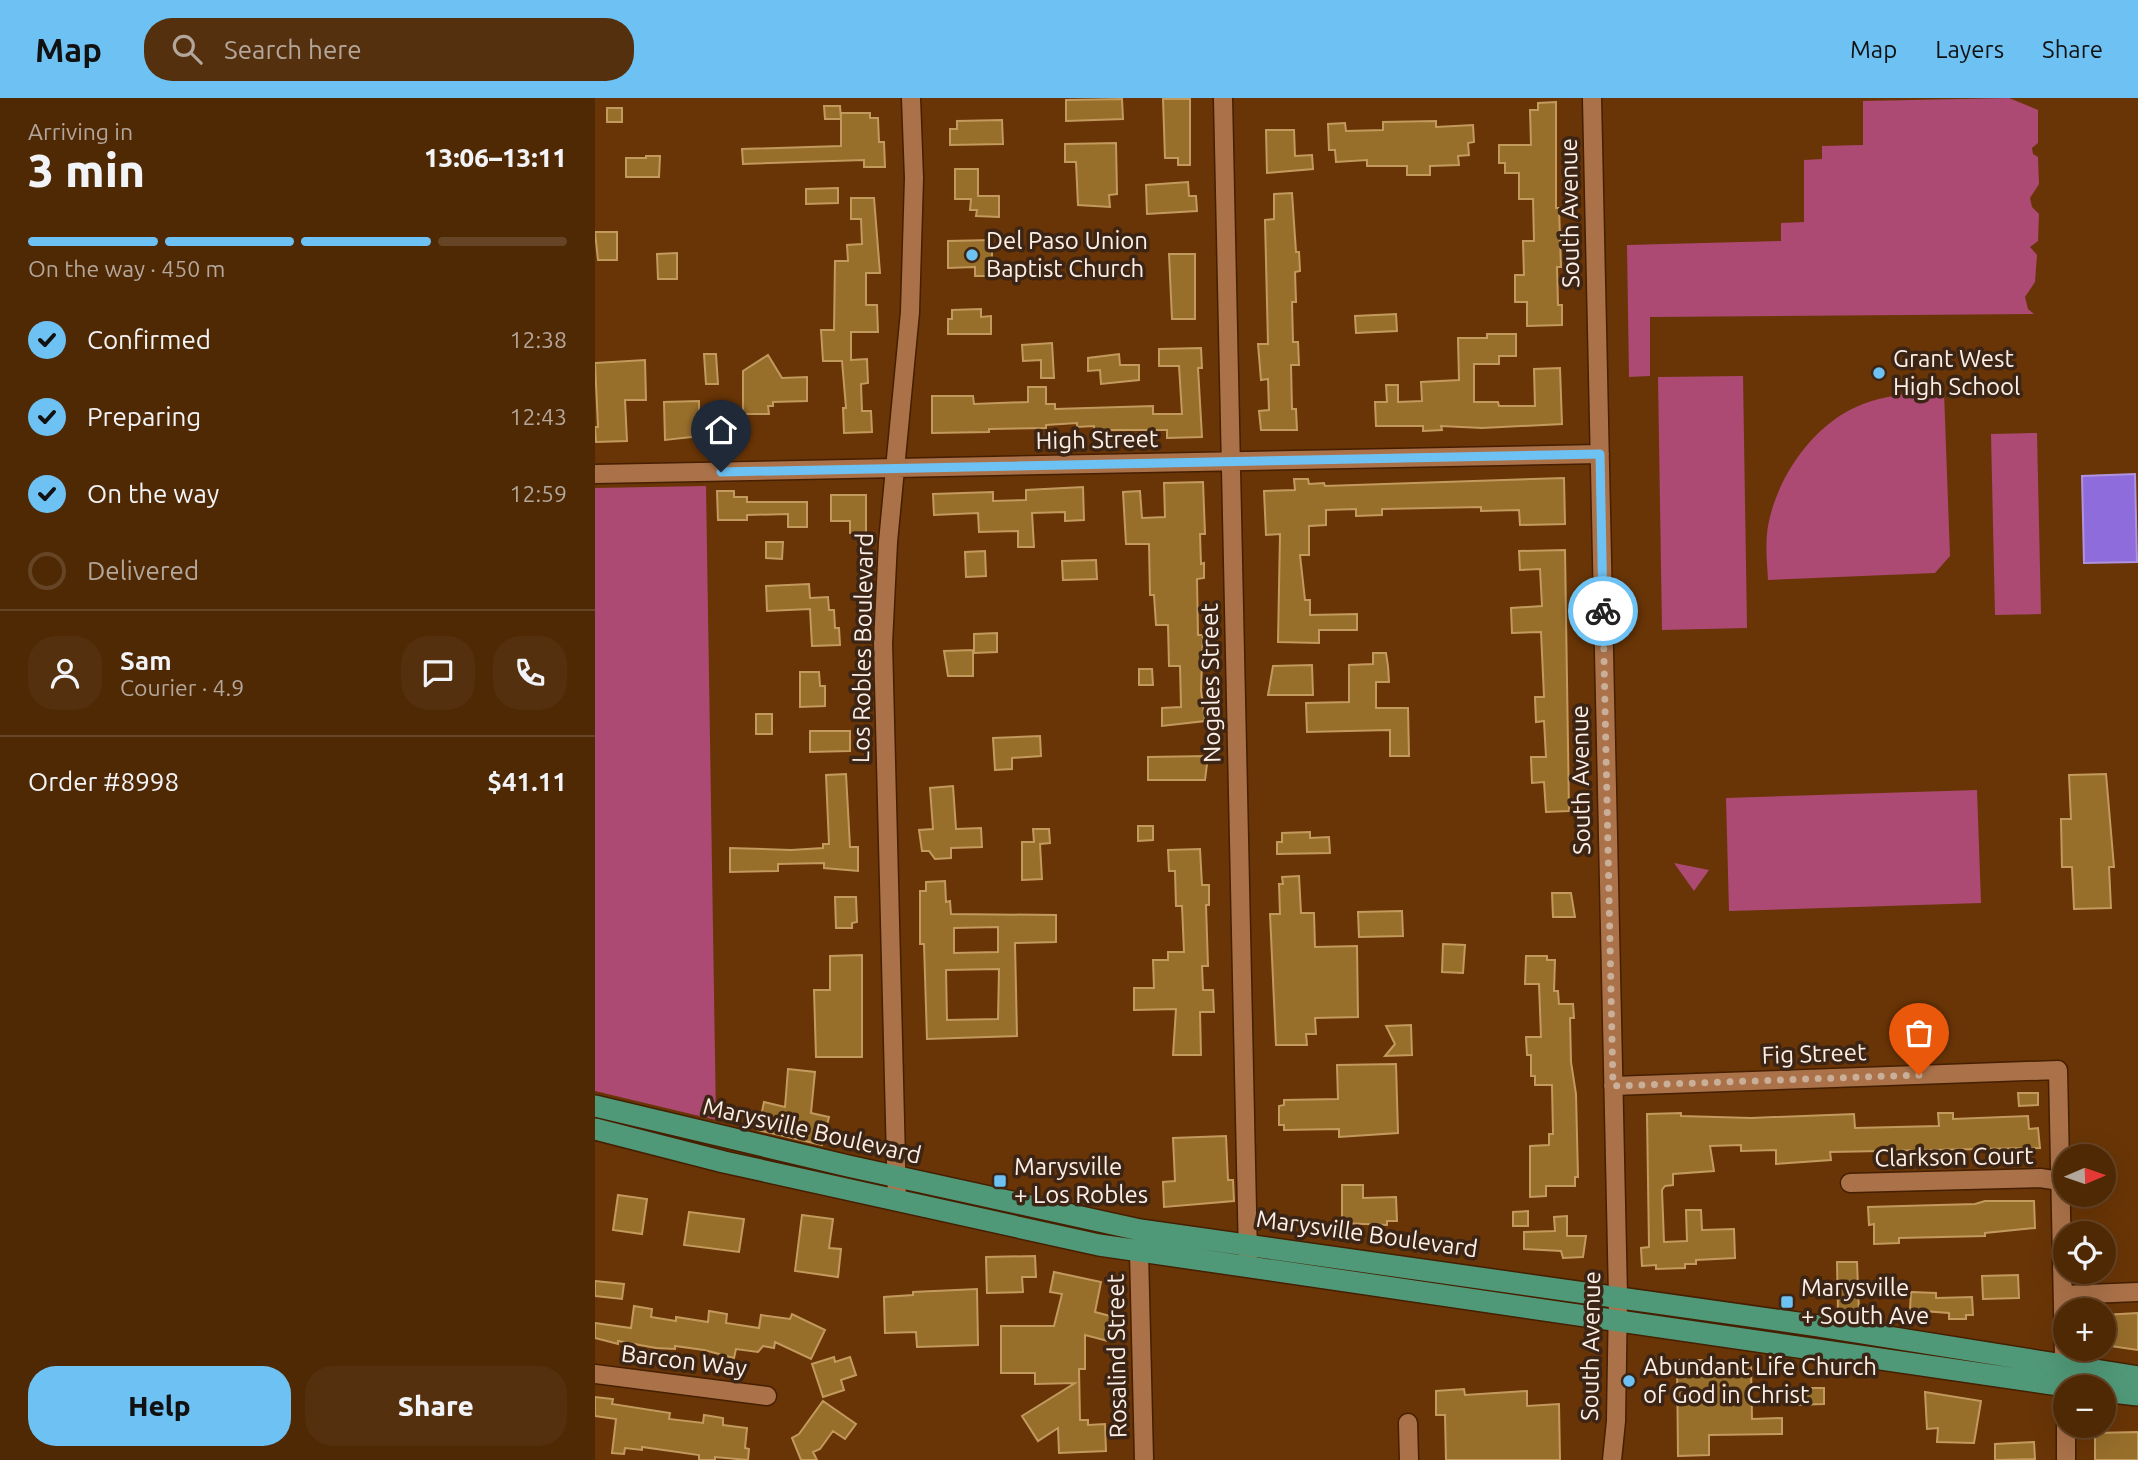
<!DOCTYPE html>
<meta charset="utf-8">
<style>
:root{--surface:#4f2804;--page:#55300e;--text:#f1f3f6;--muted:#b3a69a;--line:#664426;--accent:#6dc2f3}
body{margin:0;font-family:Ubuntu,sans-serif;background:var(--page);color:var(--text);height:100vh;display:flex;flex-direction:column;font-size:26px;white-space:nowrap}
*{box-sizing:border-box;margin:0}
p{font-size:23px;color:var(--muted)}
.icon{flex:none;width:38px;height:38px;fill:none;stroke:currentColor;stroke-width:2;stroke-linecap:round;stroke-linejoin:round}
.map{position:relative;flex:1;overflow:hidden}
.drawer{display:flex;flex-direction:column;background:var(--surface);width:595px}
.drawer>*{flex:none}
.needle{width:46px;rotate:88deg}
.buttons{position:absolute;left:1458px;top:1046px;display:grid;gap:14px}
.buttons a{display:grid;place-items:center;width:63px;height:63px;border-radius:50%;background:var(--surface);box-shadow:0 7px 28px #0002,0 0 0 2px var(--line);font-size:35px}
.pin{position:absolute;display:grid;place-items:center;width:60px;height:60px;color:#fff;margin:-72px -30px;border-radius:50% 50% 50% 0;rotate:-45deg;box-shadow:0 0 7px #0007}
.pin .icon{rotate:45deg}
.courier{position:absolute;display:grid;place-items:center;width:70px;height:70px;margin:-35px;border:5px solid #6dc2f3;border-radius:50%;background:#fff;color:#222;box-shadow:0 2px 9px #0007}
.headline em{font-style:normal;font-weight:800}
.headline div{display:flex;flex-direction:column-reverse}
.headline{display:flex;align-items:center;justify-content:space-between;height:119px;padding:0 28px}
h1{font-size:46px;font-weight:800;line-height:52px}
.bar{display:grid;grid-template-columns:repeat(4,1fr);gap:10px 7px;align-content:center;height:84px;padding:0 28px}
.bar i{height:9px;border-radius:5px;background:var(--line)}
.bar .active{background:var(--accent)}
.bar p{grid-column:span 4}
.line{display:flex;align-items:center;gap:18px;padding:0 28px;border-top:2px solid var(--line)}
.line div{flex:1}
.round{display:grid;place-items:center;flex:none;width:74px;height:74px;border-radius:28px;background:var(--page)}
ol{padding:0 28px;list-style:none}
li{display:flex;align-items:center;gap:21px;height:77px}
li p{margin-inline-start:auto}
li .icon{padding:7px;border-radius:50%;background:var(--accent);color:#111;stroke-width:4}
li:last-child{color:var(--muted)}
li i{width:38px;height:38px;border:4px solid var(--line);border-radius:50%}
.action{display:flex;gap:14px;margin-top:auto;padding:14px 28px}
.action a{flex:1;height:80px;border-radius:28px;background:var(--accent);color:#111;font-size:28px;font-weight:800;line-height:80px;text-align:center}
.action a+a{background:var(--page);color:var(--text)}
header{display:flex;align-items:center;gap:42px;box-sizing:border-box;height:98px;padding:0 35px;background:var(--accent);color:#111}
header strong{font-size:33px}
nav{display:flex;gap:38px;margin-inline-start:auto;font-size:24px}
.search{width:490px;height:63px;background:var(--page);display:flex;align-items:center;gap:18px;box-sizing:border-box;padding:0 24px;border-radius:28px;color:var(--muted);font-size:26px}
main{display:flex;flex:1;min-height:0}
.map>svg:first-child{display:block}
.green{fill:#ac4a74}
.water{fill:#8f6cdb;stroke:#b093df;stroke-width:2}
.building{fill:#986e2b;stroke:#c39a5e;stroke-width:2;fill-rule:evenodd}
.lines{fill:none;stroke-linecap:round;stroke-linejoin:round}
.minor-casing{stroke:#451f00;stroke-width:21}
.major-casing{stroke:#451f00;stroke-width:24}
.minor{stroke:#ab7249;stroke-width:18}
.major{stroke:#509978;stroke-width:21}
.done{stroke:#c9ae98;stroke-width:7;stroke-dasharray:0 12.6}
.route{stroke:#6dc2f3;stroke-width:9}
.poi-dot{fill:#6dc2f3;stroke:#3c2514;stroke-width:2.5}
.labels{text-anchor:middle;stroke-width:7;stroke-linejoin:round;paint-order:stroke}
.street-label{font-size:24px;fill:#fcefe7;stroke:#3c2514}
.poi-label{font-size:24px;fill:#fcefe7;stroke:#3c2514;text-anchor:start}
</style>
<header>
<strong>Map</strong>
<div class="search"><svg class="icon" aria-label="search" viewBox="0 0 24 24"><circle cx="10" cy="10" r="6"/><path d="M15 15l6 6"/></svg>Search here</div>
<nav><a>Map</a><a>Layers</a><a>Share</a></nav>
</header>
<main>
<section class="drawer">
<div class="headline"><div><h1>3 min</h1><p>Arriving in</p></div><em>13:06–13:11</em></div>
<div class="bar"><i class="active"></i><i class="active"></i><i class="active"></i><i></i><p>On the way · 450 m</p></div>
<ol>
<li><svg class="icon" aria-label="check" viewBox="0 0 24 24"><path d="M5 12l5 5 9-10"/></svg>Confirmed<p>12:38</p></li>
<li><svg class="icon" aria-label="check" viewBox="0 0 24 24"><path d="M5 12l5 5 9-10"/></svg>Preparing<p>12:43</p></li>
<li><svg class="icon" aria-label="check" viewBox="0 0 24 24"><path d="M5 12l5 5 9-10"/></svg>On the way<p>12:59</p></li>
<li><i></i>Delivered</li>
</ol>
<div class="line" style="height:126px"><a class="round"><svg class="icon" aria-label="person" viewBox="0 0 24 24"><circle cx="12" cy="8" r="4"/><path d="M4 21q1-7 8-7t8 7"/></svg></a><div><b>Sam</b><p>Courier · 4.9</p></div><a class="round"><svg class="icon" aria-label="chat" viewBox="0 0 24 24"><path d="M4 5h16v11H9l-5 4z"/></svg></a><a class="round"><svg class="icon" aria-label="phone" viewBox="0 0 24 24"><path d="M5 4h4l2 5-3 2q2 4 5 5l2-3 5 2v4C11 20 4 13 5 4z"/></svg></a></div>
<div class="line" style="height:91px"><div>Order #8998</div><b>$41.11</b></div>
<div class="action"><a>Help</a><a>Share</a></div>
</section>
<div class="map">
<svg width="1543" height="1362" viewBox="0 0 1543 1362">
<rect width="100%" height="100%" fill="#693506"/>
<path class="green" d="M1414,0L1443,12V45L1437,50L1438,56L1443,59L1444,86L1435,100L1437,109L1444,116L1443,143L1435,149L1442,157L1440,184L1430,199L1433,211L1439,216L1055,219V278L1034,279L1032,147L1186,143V125L1209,124V62L1227,61V48L1268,47V3Z
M1148,278L1152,530L1067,532L1063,279Z
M1332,293L1349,294L1355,458L1340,475L1173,482C1172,464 1170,446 1173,428C1182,378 1220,324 1268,306C1289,298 1310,296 1332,293Z
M1442,335L1446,516L1400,517L1396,336Z
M111,388L121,1022L0,993V390Z
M1382,692L1386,805L1134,813L1131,700Z
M1079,765L1114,772L1099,793Z"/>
<path class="water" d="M1540,376L1542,464L1489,465L1487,378Z"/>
<path class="building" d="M527,1L528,21L471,23V2Z
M568,1H595V67H583V60H570Z
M961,4V110H964L966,169H962L963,207H967V227L932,228V204H920V177H929L928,143H939L938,101H924V75H910V65H904V47H936L935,12H943V5Z
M229,8H245L246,21H230Z
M12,10H27V24H12Z
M246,15H275V20H283L284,44H289L290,69H269V62L148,66L147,51L246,48Z
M407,22L408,46L355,47V31H362V23Z
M841,23V29L878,27L879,44L873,45L874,57L863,58L864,67L835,68V77H812V68H772V62L741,64L740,52H734L733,26L750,25L751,33L788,32V24Z
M671,32H699L700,58L717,57L718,71L672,75Z
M521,45L522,96L514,97L515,109L483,107L481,64H470V46Z
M51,58H65L64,79H31V60H51Z
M360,71H383V98H404V119L381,118L382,112H375L376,101H360Z
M593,84L594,98H601L602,113L552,116L551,87Z
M243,90V105L211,106V91Z
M697,95L701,154H704L705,173L700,174L701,204H697L698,244H703L704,267H696L697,311H701L702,332H666L664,313L674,312L673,281L666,282L663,246H673L670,122L679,121V96Z
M256,100H279L285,175H271V207H282L283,234H256V262L272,261L273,285L266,286L267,313H276L277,334L249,335L248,310H251L247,263H228L226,232H239L240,163H253L252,147L267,146L266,121H256Z
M0,134H22V162H3Z
M397,142V178H380V169L353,170V143Z
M82,155V181H63L62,156Z
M574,156H600V221H577Z
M386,211V219L396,218V236H353V221H357V212Z
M801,216L802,233L761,235L760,218Z
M892,236H921V258H904V266H879V304H903L904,308H940L939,271L965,270L967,326L887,330L846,328L847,332L828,333V328H781L780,304H792L791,287H803V304L827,303L826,284L864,282L863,240H892Z
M457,245L459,280H446V262L428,263L427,247Z
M606,250L607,270H603L607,339L572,340V332H499V328L482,329V325L451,327V330L394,331V334L337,335V298H378L379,306L433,304V289H451V306H460V311L558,308V316H587L584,268H564V251Z
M109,256H121L123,286H111Z
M524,256L525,267H544V282L506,286L505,272L493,273V260Z
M173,257L187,280L212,279V303L178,304V308H173L174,316H148V273Z
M50,262L51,302H30L32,343L1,344L0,329H3L0,265Z
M104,303V317L141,316L142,334L70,342L69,304Z
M969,380L970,426L925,427L924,412L886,413V409L787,411V417L761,418V411L731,412V427L714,428V457H705L710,502H715V517L762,516V532H724V545L683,544L685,436L671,437L669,393L700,392L699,381H713L714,386L729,385L730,388Z
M608,384L610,436H605L606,466L609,465V480L602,481L603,537H608L606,592L610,623L567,628V610L586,609L585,568H574L573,527H561L559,497H555L554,446H531L528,394L545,393L547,420L570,419L569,385Z
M488,389L489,422L470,423V414L437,415L439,449H423V433L384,434L383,415L339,417L338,396L398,394V403L431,402V392Z
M122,393H139V399H152V404H212V429H193V416L152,417V422H123Z
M236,397H271V435H255V423H236Z
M171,444H188L187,461L171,460Z
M970,452L974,713L951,714L949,684L937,685L936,659H951L949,623L941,624L940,599H949L946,534L917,535L916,510L947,508L945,471L925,472L924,453Z
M390,453L391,478L371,479L370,454Z
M501,462L502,481L468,482L467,463Z
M214,486L215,500L233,499L234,512H239L240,530H244L245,547L217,548L215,511L172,513L171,488Z
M402,535V554L379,555V536Z
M378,552V578H353L349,553Z
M778,555H791L793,568L794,584H781V610H813L814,658H795V632L712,634L711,605L754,604V567L778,566Z
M717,567L718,597H673L678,568Z
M544,571H557L558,587H544Z
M205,574H224L225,588H230V608L205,609Z
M161,616H177V636H161Z
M215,633H255V653L215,654Z
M445,638L446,658L417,660V671L400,672L398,640Z
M613,658L610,682H553V659Z
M251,676L255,749H263V773L229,770V765L183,766V773L135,774V750L196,752L228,750V746H234L231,677Z
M1511,676L1519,769H1514L1516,810L1479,811L1477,769H1467L1466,721H1476L1474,677Z
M358,688L361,731L386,730L387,749L356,750V760L340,761L334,753H327L324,732L338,731L335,690Z
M543,728H558V742L543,743Z
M438,731H454L455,745L445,746L447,781L427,782V744H439Z
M715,734V740L734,739L735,755L682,756V744H687V735Z
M605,751L607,787H614V807H611L613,868H607L608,892H618L619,914H605L606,957H578L581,911L539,912V890H559L558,862H573V854H589L587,808H581L580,773H574L573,752Z
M704,778L706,815H719L720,849L762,848L763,919L720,920L721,936H711L712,947H681L675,816H685L684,786H688L687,779Z
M350,783L351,804L355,803L356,816L461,817V844L420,845L422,938L332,941L329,846H325V793H331V784ZM403,829V854L359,855V830ZM404,871L403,921L352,922L351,872Z
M957,795H976L980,819H958Z
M240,799H261L262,824L257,825V830H241Z
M807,813L808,838L764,839L763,814Z
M848,846L870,847L868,875L847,874Z
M267,857V959H221L219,892H235V858Z
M931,858H952V862H960L959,893H963L964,906H978L979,920H975L976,964L981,996L983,1079H980V1088H951V1098L935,1099V1048L954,1047V1036H958L957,987H940V978H936V957H932L931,939H946L944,886H930Z
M816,927L817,957L790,958L800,946L791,928Z
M801,966L803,1035L744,1039V1031L689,1032V1027H684V1008L689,1007V1002L743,1001L742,967Z
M193,971L220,974L216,1015L234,1019L227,1047L163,1032L169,1004L190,1009Z
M1423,995H1443V1007L1424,1008Z
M1086,1015V1018L1156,1020L1259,1016L1260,1030L1344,1028L1343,1015H1358V1021L1433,1018L1434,1031L1443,1030L1445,1050L1235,1054L1236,1062L1181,1066V1052L1146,1053V1047L1115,1048L1119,1073L1078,1076V1087L1070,1088L1067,1092L1069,1144L1092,1143L1091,1112H1106L1107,1132L1139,1131L1140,1160L1101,1162V1166H1090V1170L1061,1171V1167L1047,1168L1046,1150L1054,1149L1052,1016Z
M631,1038L633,1082H638L639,1103L569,1109L568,1084L580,1083L578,1040Z
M747,1087H768V1100L801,1099L802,1123H792V1127L747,1125Z
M23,1097L52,1101L47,1136L18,1132Z
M1390,1103H1439L1440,1130L1390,1135V1138L1304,1140V1145L1279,1146V1126L1274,1127L1273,1109L1380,1106Z
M933,1113V1128H918V1114Z
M94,1114L149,1121L144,1154L89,1147Z
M207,1117L238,1121L234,1150L246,1151L243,1179L200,1173Z
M972,1118V1138H991L988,1159L968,1160L966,1153L929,1151V1134L960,1133L959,1119Z
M440,1158L441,1179H427L428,1194L392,1195L391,1159Z
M1242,1164H1262L1264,1213H1243Z
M459,1174L506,1184L500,1214L519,1219L513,1243L490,1237V1271H484L485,1322H493V1327L510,1326L511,1353L464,1355L463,1330L443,1343L427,1318L480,1285L440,1286V1275H406V1228H459L467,1196L455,1194Z
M1423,1177L1424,1200L1388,1201L1387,1178Z
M0,1183L29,1186L27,1201L0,1198Z
M382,1191L383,1247L322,1249L321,1234L290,1235L289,1199L318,1197V1194Z
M1316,1194L1341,1195V1200L1377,1199L1378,1217H1371V1221H1354V1215L1315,1212Z
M39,1208L57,1211L56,1219L81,1223V1219L113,1224L114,1213L132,1216L131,1225L164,1230L166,1217L195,1221L197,1216L230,1232L216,1261L180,1244L179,1250L168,1248L163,1254L141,1251L139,1260L109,1252L80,1248V1251L61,1250L23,1243V1246L0,1240V1225L36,1230Z
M1543,1215V1252L1508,1247V1217Z
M239,1259L240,1264L255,1259L261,1277L246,1282L249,1292L228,1299L217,1266Z
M1082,1262H1110L1156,1267L1157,1321L1187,1320V1336L1114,1337V1357L1083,1358Z
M1196,1290H1229V1306L1196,1307Z
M869,1291L870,1297L932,1293V1308L964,1306L965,1362H851L850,1317H841V1293Z
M1330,1294L1386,1303L1379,1345L1342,1344L1343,1330L1332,1331Z
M0,1299L18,1301L17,1306L75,1315L74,1321L108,1325L109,1317L128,1320V1327L152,1330L150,1350L154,1351L153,1362L120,1359V1362H104V1357L47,1349V1352L30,1350L29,1356L17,1355L21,1321L0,1318Z
M228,1303L261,1326L250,1341L238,1333L225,1351L218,1354L222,1362H206L197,1340L204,1336Z
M1543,1334V1362H1500V1335Z
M1439,1344L1440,1361L1400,1362V1346Z"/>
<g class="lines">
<defs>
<path id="minor" d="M628,0L653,1158
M997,0L1023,1199L1021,1323L1017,1362
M0,376L1005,356
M1018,988L1463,972L1470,1305
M1255,1085L1445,1080L1465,1083
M302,1102L288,545L293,444L315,214L319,80L316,0
M544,1154L549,1362
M1468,1197L1543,1194
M0,1276L172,1298
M813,1325L814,1362
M1471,1328V1362"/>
<path id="major" d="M0,1008L253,1068L545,1132L1224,1228L1543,1279
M0,1031L129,1064L504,1147L1484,1290
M1508,1293L1543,1297"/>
</defs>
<use href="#minor" class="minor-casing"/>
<use href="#major" class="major-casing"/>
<use href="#minor" class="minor"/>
<use href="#major" class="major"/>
</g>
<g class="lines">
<path class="done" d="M1008,513L1018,988L1324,977"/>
<path class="route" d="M126,374L1005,356L1008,513"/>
</g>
<g class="poi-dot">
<circle cx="377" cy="157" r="7"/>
<circle cx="1284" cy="275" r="7"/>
<rect x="398" y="1076" width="14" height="14" rx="3.5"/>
<rect x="1185" y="1197" width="14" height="14" rx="3.5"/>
<circle cx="1034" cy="1283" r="7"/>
</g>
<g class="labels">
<g class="street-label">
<text transform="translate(975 115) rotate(-91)" y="8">South Avenue</text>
<text transform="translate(502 342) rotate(-1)" y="8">High Street</text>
<text transform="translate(268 550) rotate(-89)" y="8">Los Robles Boulevard</text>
<text transform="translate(616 585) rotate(-91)" y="8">Nogales Street</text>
<text transform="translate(986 682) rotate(-91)" y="8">South Avenue</text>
<text transform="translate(1219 956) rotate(-2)" y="8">Fig Street</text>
<text transform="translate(217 1033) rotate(13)" y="8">Marysville Boulevard</text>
<text transform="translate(1359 1059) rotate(-1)" y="8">Clarkson Court</text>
<text transform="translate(772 1136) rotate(8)" y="8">Marysville Boulevard</text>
<text transform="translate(996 1248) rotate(-89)" y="8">South Avenue</text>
<text transform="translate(522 1258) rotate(-91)" y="8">Rosalind Street</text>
<text transform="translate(89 1263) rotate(7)" y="8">Barcon Way</text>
</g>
<g class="poi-label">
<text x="391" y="151">Del Paso Union<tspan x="391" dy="28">Baptist Church</tspan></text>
<text x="1298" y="269">Grant West<tspan x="1298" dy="28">High School</tspan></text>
<text x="419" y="1077">Marysville<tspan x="419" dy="28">+ Los Robles</tspan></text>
<text x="1206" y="1198">Marysville<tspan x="1206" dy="28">+ South Ave</tspan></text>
<text x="1048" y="1277">Abundant Life Church<tspan x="1048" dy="28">of God in Christ</tspan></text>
</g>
</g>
</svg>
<div class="buttons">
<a><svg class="needle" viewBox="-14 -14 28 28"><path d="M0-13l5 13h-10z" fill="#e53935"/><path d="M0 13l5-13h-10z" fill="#b3a69a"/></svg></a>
<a><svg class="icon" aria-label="locate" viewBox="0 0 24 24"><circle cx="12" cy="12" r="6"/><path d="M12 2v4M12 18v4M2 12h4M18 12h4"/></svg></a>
<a>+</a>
<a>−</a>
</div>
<div class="pin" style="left:1324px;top:977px;background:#ea580c"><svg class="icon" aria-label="bag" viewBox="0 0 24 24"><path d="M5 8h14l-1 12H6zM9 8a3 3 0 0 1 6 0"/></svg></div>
<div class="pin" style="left:126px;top:374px;background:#1f2937"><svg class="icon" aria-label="home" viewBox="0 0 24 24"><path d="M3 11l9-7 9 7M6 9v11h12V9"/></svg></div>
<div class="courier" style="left:1008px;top:513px"><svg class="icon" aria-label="bike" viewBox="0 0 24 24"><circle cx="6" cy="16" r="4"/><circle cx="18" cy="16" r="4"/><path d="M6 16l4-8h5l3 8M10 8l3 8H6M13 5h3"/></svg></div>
</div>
</main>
